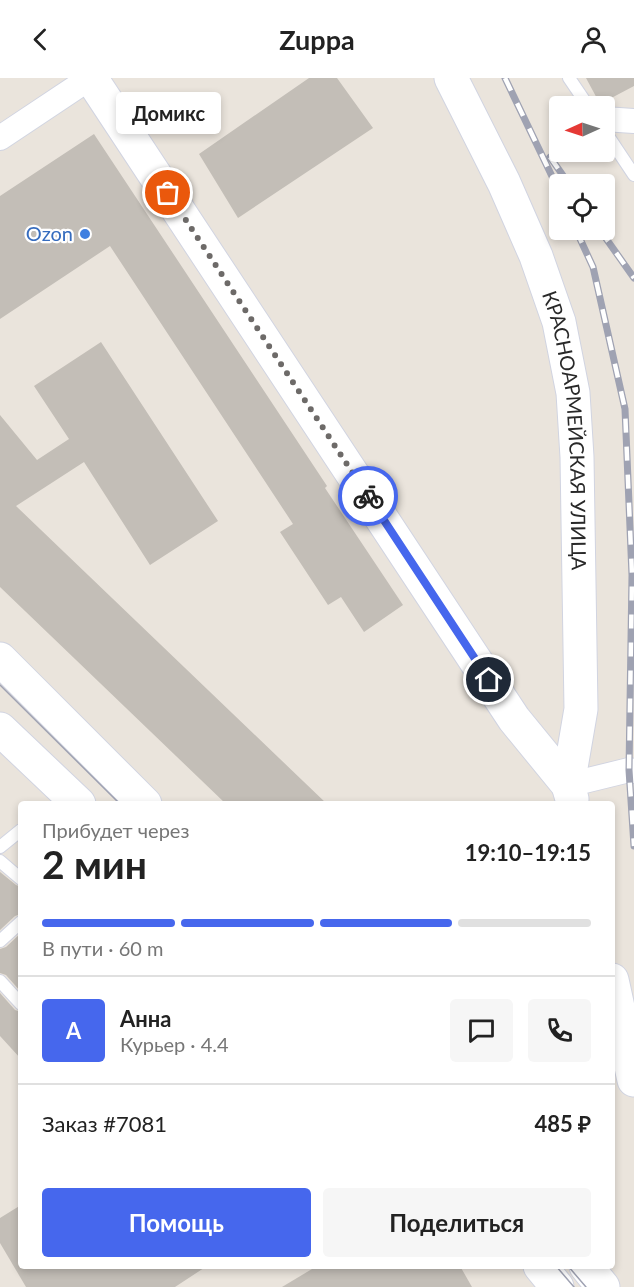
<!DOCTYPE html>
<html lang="ru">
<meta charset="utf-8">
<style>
:root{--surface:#fff;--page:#f6f6f6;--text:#222;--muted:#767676;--line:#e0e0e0;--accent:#4667ed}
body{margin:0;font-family:Lato,sans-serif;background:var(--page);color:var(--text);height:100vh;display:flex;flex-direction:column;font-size:22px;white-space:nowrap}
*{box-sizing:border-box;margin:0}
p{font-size:20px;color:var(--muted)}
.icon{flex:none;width:33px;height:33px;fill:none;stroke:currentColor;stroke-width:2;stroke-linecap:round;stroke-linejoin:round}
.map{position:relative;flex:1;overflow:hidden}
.sheet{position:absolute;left:18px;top:723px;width:597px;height:468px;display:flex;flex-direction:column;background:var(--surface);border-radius:6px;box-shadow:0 3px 9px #0003}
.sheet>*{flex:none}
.needle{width:39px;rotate:267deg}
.fabs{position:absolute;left:549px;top:18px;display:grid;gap:12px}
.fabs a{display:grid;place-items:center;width:66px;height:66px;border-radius:6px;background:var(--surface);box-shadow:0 3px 9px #0003;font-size:30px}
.pin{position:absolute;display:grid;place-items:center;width:51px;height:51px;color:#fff;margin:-26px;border:3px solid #fff;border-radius:50%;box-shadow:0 2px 6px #0007}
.courier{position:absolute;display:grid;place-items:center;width:60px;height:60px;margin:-30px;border:4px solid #4667ed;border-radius:50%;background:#fff;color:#222;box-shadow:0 2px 8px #0007}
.bubble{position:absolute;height:42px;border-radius:6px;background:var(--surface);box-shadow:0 3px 9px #0003;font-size:20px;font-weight:700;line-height:42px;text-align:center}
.overview em{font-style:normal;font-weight:700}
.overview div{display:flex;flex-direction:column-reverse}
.overview{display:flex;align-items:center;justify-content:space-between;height:102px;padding:0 24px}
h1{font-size:39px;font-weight:700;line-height:45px}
.bar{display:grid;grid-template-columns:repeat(4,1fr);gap:9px 6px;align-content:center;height:72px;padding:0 24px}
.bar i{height:8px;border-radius:4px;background:var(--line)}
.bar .current{background:var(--accent)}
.bar p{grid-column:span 4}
.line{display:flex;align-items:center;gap:15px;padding:0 24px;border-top:2px solid var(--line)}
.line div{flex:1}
.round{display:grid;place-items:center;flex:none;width:63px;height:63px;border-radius:6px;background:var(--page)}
.cta{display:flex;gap:12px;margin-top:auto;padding:12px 24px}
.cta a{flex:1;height:69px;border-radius:6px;background:var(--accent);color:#fff;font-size:24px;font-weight:700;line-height:69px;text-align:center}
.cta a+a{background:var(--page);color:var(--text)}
header{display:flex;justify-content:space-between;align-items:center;height:78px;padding:0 24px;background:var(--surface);font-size:27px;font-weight:700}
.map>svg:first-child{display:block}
.building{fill:#c3beb7}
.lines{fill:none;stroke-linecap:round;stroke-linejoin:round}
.lane-casing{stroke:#d1d4e1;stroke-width:14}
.street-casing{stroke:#d1d4e1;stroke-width:26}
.secondary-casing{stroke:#d1d4e1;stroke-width:35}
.lane{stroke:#fff;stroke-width:12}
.street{stroke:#fff;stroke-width:24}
.secondary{stroke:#fff;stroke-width:33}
.tram{stroke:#9fa2b2;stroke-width:1.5}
.rail-casing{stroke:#9fa2b2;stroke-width:7}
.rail{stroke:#fff;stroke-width:4.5;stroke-dasharray:14;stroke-linecap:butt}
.done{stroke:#6d6a68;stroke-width:6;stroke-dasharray:0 10.8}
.route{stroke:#4667ed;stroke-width:8}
.shop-dot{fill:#3f7fe0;stroke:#fff;stroke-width:2}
.labels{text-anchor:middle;stroke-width:4.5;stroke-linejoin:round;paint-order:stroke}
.shop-label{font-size:20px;fill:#366cbe;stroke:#fff;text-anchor:end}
.street-label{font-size:20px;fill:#292929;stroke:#fff}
</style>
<header><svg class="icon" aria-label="back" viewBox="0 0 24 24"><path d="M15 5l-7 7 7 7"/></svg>Zuppa<svg class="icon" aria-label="person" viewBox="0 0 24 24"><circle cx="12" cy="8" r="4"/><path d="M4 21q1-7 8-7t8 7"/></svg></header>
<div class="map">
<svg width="634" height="1209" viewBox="0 0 634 1209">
<rect width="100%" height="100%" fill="#eae4dc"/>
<path class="building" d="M309,0H337L373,50L238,140L199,76Z
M586,0H634V8L600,26Z
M94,56L327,408L325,410L403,527L364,554L341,519L328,527L280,454L293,446L110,168L0,241V118Z
M101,264L218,443L150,487L84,384L16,428L327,726H226L0,509V337L37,382L69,361L34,308Z
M0,794L16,807L21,809V836L15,838L0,852Z
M21,855V914L6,897L0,895V871L6,869Z
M0,915L15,932L21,934V981L0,958Z
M21,1127V1188H207L175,1209H26L0,1165V1140Z
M317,1188H460L472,1209H282Z"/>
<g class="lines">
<defs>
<path id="lane" d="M569,0L588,28
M604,52L634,97
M0,769L21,752
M0,783L21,801
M0,863L21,844
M0,903L21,926"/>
<path id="street" d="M604,41L634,43
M0,60L90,0
M568,707L629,692L634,693"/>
<g id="secondary">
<path d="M91,0L514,641L568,707"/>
<path id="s1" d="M451,0L504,105L536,178L559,244L573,315L577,379L581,631L568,707L572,721"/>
<path d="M0,581L145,726"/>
<path d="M0,651L79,726"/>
<path d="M612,902L634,1002"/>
<path d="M540,1188L557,1209"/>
<path d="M586,1188L603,1209"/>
</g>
</defs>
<use href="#lane" class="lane-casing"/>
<use href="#street" class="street-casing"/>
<use href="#secondary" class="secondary-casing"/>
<use href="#lane" class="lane"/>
<use href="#street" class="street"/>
<use href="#secondary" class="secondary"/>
<path class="tram" d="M0,607L120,726
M556,1188L574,1209
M568,1188L586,1209"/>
<defs>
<path id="rail" d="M505,0L560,115
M550,79L569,106
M576,152L593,189L625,331L632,497L629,692L634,768
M600,152L634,200"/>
</defs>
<use href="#rail" class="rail-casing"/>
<use href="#rail" class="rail"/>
</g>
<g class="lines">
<path class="done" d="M168,115L368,418"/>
<path class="route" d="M368,418L489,602"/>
</g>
<circle class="shop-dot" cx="85" cy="156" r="6"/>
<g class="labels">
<g class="shop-label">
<text x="73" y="163">Ozon</text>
</g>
<g class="street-label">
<text dy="7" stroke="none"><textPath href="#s1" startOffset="376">КРАСНОАРМЕЙСКАЯ УЛИЦА</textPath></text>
</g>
</g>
</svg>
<div class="fabs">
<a><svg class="needle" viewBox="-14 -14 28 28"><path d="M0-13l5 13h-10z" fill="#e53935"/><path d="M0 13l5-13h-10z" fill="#767676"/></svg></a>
<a><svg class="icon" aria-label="locate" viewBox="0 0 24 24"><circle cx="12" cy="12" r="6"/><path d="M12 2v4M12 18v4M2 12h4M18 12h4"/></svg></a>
</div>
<div class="pin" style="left:168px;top:115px;background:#ea580c"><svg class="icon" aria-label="bag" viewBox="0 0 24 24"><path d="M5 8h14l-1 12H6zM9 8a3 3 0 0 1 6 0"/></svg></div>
<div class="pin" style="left:489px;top:602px;background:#1f2937"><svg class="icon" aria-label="home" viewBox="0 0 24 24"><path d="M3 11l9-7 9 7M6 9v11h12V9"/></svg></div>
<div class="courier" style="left:368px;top:418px"><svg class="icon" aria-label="bike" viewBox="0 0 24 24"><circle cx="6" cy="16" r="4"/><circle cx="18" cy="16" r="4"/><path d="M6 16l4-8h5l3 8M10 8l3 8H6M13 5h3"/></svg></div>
<div class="bubble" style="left:116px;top:14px;width:105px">Домикс</div>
<section class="sheet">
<div class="overview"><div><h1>2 мин</h1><p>Прибудет через</p></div><em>19:10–19:15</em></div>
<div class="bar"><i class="current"></i><i class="current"></i><i class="current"></i><i></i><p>В пути · 60 m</p></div>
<div class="line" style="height:108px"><b class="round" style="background:var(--accent);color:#fff">А</b><div><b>Анна</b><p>Курьер · 4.4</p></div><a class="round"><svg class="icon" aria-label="chat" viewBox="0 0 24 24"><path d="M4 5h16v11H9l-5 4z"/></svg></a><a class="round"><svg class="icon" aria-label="phone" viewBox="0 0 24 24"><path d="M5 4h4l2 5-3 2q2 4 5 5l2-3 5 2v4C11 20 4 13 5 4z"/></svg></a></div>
<div class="line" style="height:78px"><div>Заказ #7081</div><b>485 ₽</b></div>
<div class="cta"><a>Помощь</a><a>Поделиться</a></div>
</section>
</div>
